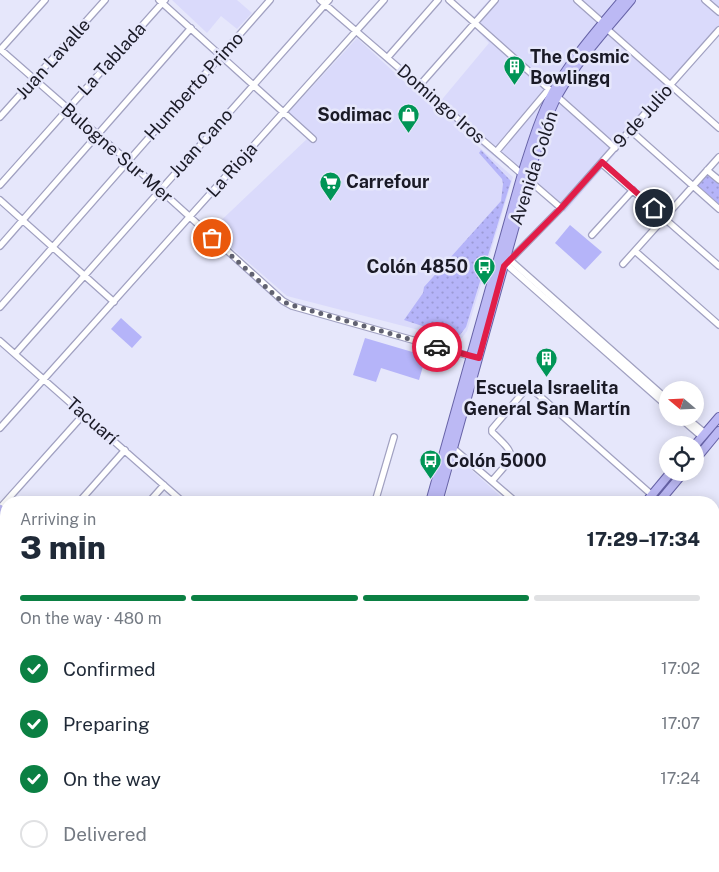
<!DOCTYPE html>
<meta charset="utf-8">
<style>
:root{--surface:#fff;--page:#f2f2f3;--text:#1f2937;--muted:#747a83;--line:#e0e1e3;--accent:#0b8043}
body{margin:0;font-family:"Public Sans",sans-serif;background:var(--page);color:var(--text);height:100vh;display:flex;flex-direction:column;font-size:19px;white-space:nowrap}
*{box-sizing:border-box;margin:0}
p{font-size:16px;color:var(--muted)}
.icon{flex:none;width:28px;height:28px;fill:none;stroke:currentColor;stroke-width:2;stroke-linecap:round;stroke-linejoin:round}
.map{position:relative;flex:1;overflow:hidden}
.details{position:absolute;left:0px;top:496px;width:720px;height:376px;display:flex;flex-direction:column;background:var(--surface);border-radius:20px 20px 0 0;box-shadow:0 2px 12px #0003}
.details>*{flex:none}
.needle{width:32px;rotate:289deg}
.controls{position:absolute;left:659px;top:381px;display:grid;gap:10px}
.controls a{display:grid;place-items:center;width:45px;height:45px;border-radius:50%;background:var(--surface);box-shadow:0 2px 12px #0003;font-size:25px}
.pin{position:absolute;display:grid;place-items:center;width:42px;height:42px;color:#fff;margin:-21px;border:2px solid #fff;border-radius:50%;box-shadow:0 1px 5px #0007}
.courier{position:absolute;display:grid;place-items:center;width:50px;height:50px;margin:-25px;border:4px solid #e11d48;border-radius:50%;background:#fff;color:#222;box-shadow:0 1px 6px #0007}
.headline em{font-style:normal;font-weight:800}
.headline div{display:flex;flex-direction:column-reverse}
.headline{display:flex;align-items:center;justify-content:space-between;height:85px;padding:0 20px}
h1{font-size:32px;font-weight:800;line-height:38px}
.bar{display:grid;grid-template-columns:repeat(4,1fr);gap:8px 5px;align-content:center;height:60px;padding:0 20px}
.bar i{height:6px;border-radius:4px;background:var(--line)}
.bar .active{background:var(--accent)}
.bar p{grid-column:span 4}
ol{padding:0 20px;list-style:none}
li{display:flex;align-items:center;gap:15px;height:55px}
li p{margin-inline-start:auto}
li .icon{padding:5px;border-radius:50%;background:var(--accent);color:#fff;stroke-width:4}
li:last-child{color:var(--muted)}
li i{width:28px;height:28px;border:2px solid var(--line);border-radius:50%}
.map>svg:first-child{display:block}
.built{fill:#dadafb}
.grass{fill:url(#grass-dots)}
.garden{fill:#b5b4f9}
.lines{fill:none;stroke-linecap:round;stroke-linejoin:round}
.minor-casing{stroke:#a1a1c1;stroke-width:8}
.major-casing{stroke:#6763a7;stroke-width:10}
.minor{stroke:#fff;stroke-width:5.5}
.major{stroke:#bcb9f4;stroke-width:8}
.done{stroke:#616271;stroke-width:5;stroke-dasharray:0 9}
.route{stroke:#e11d48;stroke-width:6}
.labels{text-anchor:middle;stroke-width:5;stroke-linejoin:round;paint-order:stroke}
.poi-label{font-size:18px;font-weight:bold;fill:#1a1a26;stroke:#e6e7fb;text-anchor:start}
.street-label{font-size:18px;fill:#1a1a26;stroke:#e6e7fb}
</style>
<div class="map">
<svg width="719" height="872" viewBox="0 0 719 872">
<defs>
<pattern id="grass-dots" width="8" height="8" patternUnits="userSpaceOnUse" patternTransform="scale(1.25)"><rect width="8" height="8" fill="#b5b4f9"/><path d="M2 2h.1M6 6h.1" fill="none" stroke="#9b9ad5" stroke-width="1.8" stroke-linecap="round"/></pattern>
</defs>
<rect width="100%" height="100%" fill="#e6e7fb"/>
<path class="built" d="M172,0H237L252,13L237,29L221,16L207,33Z
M489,0H719V34L565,212L448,120L513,177L467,331L462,338L454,339L287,296L211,230L308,138L288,113L357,38L434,109L489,43L469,22Z
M456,456L507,502H444Z
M714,541L719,546V593L714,598Z"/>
<path class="grass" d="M481,150L511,181L466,327L460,335L453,336L404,320L423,293L424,287L501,201L503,184L502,179L479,153Z
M707,173L719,184V204L697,185Z"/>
<path class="garden" d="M570,225L602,252L585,270L555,243Z
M121,318L142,337L132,348L111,329Z
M365,338L426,356L419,380L381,368L376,382L353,375Z"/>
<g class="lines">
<defs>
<path id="minor" d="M159,0L313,139
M320,0L561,208
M449,0L615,148
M577,0L603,23
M705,0L719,12
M607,29L719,128
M0,49L128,161L283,301L292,306L473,357
M0,50L45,0
M388,57L438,0
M419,86L495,0
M0,117L105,0
M630,130L719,209
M496,152L549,89
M601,163L719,266
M707,170L719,180
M0,185L165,0
M0,200L114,302
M592,235L633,190
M0,246L191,28
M635,251L719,325
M510,260L668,400
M506,264L668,407
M623,264L719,157
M505,265L561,208L719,30
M0,307L270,0
M0,341L183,502
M15,354L329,0
M680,418L702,437
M687,418L705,433
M0,428L384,0
M453,448L516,502
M492,481C515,454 518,457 492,432V429L526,389L533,390L652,495
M79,502L125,450
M149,502L164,485
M375,502L394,437
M0,508L84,414
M0,591L6,584
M714,606L719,601
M714,609L719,614
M0,671L6,664
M714,677L719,682
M0,683L6,688
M714,691L719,685
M0,751L6,744
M714,764L719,758
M714,773L719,778
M1,797L6,801
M82,866L88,872
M209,866L215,872
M307,866L314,872
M350,866L356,872
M394,866L400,872
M447,866L453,872
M489,866L495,872
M559,866L565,872
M636,866L643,872
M709,866L716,872
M27,872L33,866
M38,872L43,866
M110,872L116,866
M185,872L190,866
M407,872L412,866
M546,872L551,866"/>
<path id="major" d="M695,445L719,417
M695,460L719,431
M430,502L522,174C531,146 539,118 553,92C571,59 598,29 622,0
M438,502L528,179C537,151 544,121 558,95C578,60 606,30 631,0
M646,502L671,472
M659,502L684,472
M0,509L6,515
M315,872L318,866
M332,872L338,866"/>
</defs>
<use href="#minor" class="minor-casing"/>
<use href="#major" class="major-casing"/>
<use href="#minor" class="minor"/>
<use href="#major" class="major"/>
</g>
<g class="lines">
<path class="done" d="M212,238L278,298L288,304L437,347"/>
<path class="route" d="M437,347L479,358L504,266L561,208L602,162L654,208"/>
</g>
<defs>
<symbol id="building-pin" viewBox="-11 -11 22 30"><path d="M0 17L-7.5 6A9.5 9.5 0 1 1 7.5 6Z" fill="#009556" stroke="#e6e7fb"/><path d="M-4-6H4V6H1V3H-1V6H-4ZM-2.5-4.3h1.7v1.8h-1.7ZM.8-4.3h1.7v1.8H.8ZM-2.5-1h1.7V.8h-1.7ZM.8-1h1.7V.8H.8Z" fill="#fff"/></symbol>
<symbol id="shop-pin" viewBox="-11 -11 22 30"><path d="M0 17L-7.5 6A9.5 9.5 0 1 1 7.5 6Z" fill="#009556" stroke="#e6e7fb"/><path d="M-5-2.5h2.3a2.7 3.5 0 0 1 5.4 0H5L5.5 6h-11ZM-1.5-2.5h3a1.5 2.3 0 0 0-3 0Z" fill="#fff"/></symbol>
<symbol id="supermarket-pin" viewBox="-11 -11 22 30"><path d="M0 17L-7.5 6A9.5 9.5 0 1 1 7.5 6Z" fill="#009556" stroke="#e6e7fb"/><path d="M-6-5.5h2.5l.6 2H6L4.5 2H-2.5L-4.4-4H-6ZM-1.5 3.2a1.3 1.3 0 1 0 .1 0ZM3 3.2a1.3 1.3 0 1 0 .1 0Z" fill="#fff"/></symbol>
<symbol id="bus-pin" viewBox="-11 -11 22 30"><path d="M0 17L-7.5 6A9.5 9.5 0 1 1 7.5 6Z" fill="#009556" stroke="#e6e7fb"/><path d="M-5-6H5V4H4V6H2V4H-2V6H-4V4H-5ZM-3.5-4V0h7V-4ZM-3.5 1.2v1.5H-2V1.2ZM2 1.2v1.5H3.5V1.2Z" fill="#fff"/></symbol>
</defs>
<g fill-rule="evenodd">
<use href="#building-pin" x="502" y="54" width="25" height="34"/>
<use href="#shop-pin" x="396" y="102" width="25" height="34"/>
<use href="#supermarket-pin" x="318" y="170" width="25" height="34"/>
<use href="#bus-pin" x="472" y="254" width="25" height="34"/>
<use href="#building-pin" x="534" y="346" width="25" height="34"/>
<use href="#bus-pin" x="418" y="448" width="25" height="34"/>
</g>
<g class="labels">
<g class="poi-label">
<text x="530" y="63">The Cosmic<tspan x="530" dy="21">Bowlingq</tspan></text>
<text x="392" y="121" text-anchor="end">Sodimac</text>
<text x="346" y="188">Carrefour</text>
<text x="468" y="273" text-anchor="end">Colón 4850</text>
<text x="547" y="394" text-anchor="middle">Escuela Israelita<tspan x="547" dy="21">General San Martín</tspan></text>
<text x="446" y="467">Colón 5000</text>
</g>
<g class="street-label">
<text transform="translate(53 59) rotate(-48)" y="6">Juan Lavalle</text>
<text transform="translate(112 59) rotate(-48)" y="6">La Tablada</text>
<text transform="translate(194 86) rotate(-48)" y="6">Humberto Primo</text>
<text transform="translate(441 104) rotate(41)" y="6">Domingo Iros</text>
<text transform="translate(643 116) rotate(-48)" y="6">9 de Julio</text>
<text transform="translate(201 143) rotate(-48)" y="6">Juan Cano</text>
<text transform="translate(117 153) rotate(41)" y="6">Bulogne Sur Mer</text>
<text transform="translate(534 168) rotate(-72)" y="6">Avenida Colón</text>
<text transform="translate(232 170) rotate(-48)" y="6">La Rioja</text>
<text transform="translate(92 421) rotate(41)" y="6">Tacuarí</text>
</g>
</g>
</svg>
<div class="controls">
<a><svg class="needle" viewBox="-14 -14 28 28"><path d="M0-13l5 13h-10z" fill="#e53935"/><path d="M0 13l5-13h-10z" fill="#747a83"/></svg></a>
<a><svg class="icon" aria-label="locate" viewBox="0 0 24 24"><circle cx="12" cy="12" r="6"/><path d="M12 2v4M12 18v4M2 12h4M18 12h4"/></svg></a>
</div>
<div class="pin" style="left:212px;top:238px;background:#ea580c"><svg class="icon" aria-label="bag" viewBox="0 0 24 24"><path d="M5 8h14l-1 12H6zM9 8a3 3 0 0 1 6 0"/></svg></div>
<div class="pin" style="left:654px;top:208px;background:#1f2937"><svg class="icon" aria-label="home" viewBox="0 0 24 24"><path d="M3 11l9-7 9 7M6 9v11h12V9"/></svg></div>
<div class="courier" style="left:437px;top:347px"><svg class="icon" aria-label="car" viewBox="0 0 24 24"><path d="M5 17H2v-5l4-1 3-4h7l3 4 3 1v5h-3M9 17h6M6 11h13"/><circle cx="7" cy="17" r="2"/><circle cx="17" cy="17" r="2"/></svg></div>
<section class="details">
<div class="headline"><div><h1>3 min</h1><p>Arriving in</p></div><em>17:29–17:34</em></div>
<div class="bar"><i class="active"></i><i class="active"></i><i class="active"></i><i></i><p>On the way · 480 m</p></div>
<ol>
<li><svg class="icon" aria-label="check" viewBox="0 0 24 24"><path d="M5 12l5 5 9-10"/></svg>Confirmed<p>17:02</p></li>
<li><svg class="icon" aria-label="check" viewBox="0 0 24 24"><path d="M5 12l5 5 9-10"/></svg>Preparing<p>17:07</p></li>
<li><svg class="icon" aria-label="check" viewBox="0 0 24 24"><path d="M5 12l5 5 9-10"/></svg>On the way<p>17:24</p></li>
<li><i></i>Delivered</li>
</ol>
</section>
</div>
